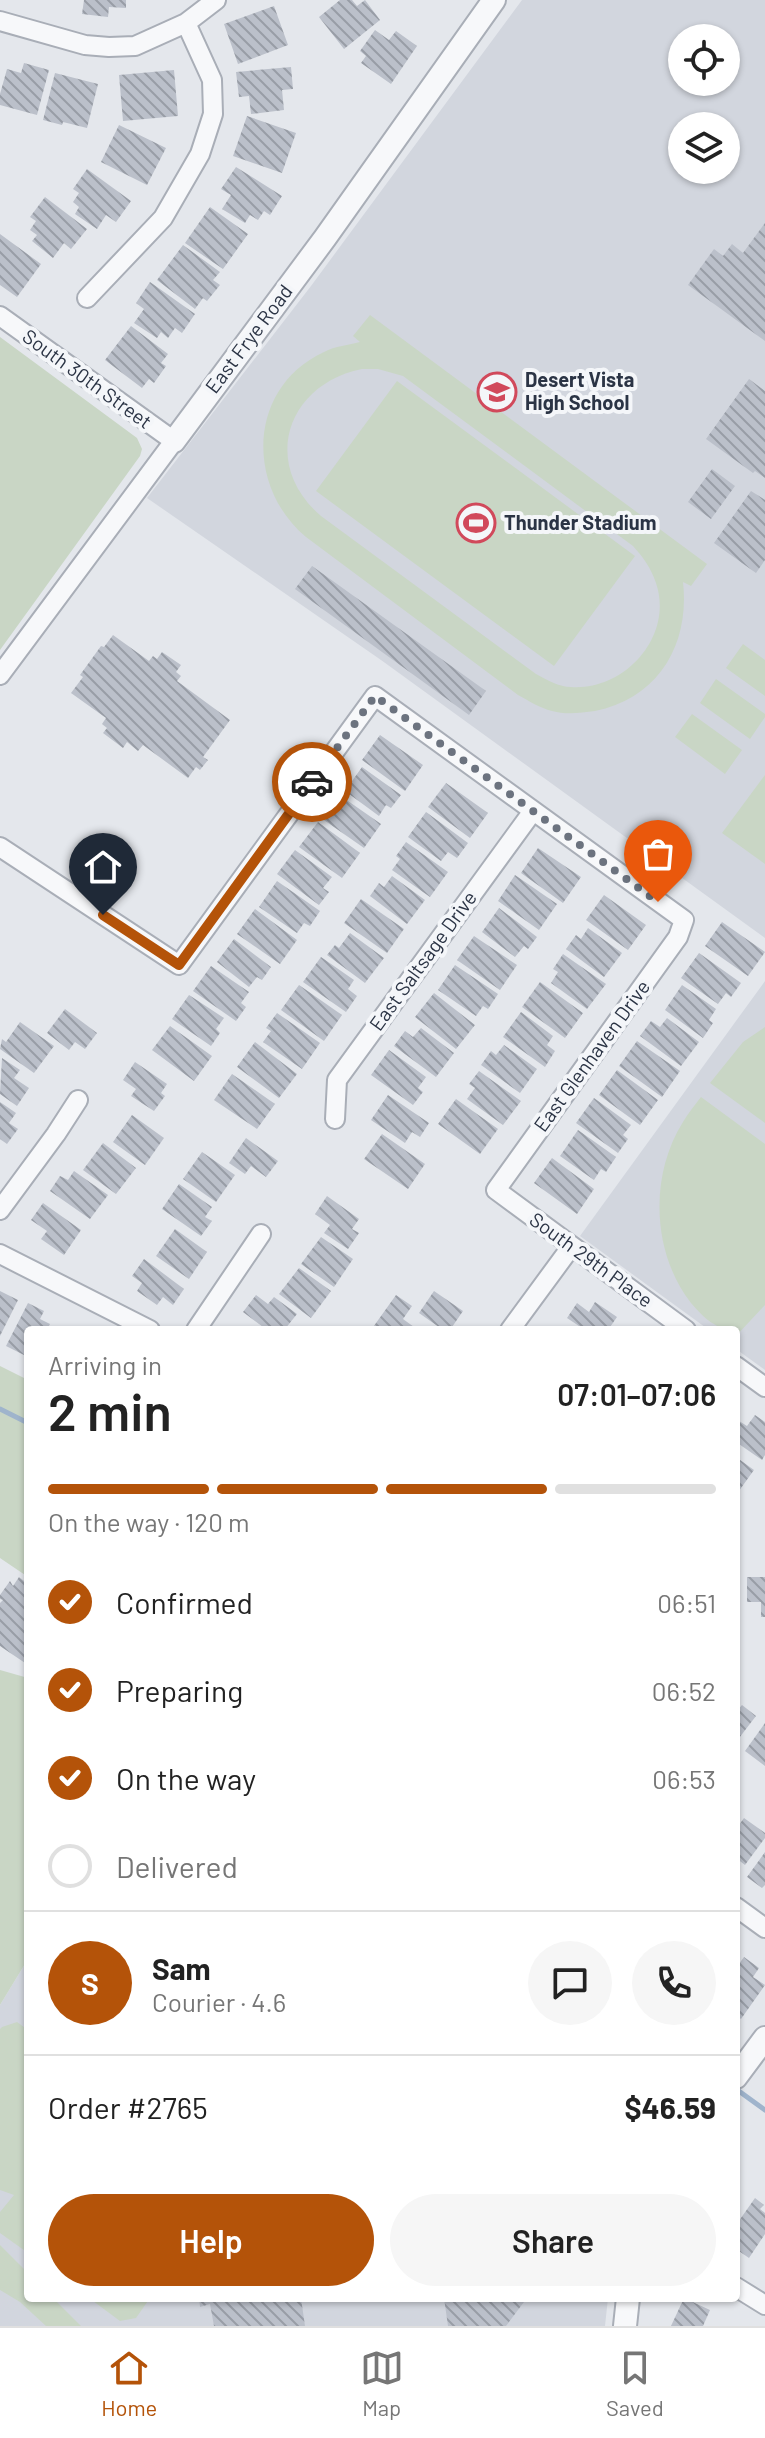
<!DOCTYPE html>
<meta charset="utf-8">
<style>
:root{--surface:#fff;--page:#f6f6f6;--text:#222;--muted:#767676;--line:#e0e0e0;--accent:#b45309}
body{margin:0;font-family:Barlow,sans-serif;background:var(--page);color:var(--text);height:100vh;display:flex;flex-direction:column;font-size:30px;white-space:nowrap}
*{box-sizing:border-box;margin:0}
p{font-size:26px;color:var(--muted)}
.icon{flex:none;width:44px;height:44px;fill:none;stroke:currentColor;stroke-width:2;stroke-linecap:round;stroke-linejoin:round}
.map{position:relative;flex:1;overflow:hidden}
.sheet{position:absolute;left:24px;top:1326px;width:716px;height:976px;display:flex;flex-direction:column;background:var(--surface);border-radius:8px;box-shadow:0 2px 6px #0004}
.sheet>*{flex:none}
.buttons{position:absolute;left:668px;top:24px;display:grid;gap:16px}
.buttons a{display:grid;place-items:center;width:72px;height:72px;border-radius:50%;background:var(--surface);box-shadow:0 2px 6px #0004;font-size:40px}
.pin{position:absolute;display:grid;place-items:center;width:68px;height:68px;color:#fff;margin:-82px -34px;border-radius:50% 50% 50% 0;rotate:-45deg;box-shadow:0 0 8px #0007}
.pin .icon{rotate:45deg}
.courier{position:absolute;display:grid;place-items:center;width:80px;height:80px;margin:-40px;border:6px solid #b45309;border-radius:50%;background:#fff;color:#222;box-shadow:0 2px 10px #0007}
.head em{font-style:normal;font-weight:600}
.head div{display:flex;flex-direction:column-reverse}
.head{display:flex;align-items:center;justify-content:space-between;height:136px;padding:0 24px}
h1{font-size:52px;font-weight:600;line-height:60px}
.bar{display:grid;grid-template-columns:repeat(4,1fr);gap:12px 8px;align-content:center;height:96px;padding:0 24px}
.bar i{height:10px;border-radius:6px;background:var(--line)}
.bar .active{background:var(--accent)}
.bar p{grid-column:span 4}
.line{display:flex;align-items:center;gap:20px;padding:0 24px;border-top:2px solid var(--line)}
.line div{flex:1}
.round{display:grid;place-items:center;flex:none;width:84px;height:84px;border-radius:42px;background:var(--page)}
ol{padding:0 24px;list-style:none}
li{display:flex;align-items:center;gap:24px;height:88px}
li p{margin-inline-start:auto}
li .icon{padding:8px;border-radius:50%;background:var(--accent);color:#fff;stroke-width:4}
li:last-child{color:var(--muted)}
li i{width:44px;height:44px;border:4px solid var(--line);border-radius:50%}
.button{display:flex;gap:16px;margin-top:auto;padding:16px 24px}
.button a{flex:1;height:92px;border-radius:48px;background:var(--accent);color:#fff;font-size:32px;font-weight:600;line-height:92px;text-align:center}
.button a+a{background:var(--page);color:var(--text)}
.dock{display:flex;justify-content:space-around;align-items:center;height:112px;border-top:2px solid var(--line);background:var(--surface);font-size:22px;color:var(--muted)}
.dock a{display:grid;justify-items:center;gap:4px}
.dock .active{color:var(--accent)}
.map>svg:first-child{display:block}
.built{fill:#d2d6de;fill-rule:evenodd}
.green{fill:#c9d6c5;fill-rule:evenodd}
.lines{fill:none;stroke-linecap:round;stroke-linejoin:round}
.stream{stroke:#9fb4cc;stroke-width:5}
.building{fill:url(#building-back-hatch)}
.minor-casing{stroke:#a9aeb7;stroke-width:22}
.tertiary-casing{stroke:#a9aeb7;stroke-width:26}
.minor{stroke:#f7f8fa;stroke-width:18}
.tertiary{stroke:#f7f8fa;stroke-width:22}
.done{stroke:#6c737f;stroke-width:8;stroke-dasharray:0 14.4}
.route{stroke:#b45309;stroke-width:10}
.labels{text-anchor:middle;stroke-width:8;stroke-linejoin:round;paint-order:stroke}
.street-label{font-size:20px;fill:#2b3445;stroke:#f4f6f9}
.poi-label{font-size:20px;font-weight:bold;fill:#2b3445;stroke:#f4f6f9;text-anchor:start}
</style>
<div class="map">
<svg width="765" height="2326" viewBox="0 0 765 2326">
<defs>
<pattern id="building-back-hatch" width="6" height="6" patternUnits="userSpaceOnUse" patternTransform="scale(2)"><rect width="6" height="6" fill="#bbc0ca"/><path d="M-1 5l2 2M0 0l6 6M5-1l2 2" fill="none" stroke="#989da6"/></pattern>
</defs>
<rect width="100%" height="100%" fill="#e4e7ec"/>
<path class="built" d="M522,0H765V938L381,660L147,498L311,286ZM682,38H726V82H682ZM682,126H726V170H682Z
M765,981V1370L736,1349V1330H709L580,1236Z
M28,1959V2298H608L605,2326H0V2005Z"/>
<path class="green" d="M370,315L707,564L691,586L683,582C690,644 659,698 595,711C580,713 566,715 552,711C540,708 529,701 518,695L306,537C245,486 248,387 324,352C335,346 349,345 360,342L353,336ZM362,369H378L403,376L633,546C643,557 651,568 656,583C674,636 625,691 571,687C559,687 547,680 536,674L321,516C260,464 287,384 362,369Z
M0,337L137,438L142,449L140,456L0,650Z
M397,381L635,556L554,666L316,491Z
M743,644L765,660V696L726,668Z
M716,679L765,714V717L750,739L700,703Z
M692,714L742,750L725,774L675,737Z
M765,775V864L722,833Z
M765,1027V1123L710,1083L743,1042Z
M701,1097L765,1144V1305L736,1336V1330C716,1330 704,1318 691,1303C652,1253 649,1176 683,1122C688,1113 695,1105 701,1097Z
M0,1366L28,1380V1577L0,1558Z
M0,1670L28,1678V1959L0,2005Z
M17,2022L28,2030V2253L0,2233V2212L14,2195L0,2190V2029L2,2027Z
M0,2245L28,2273V2298H53L81,2326H46L20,2302L0,2290Z
M89,2298H150L136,2318L120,2321Z"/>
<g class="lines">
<path class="stream" d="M0,1409L28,1423
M736,2089L765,2110"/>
</g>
<path class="building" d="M84,0H126V8L109,7L108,17L82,14Z
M340,0H352L357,6L365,0L380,20L344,49L319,17Z
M274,6L288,45L238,64L224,24Z
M375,30L389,40L396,31L417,46L391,84L361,63L366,56L360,51Z
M24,63L49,70L37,115L0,105V94L7,69L21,73Z
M291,67L293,89L282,90L284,110L251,114L249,96L239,97L236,72Z
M174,70L178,116L123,121L119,75Z
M55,73L98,84L87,128L63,122L62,125L43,120Z
M247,116L296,133L282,173L233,156Z
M119,125L166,148L147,185L101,162Z
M236,167L282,196L270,215L264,211L258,220L250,215L245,223L222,209L231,195L221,189Z
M87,169L131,201L116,222L106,215L97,229L75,214L79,207L73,202L79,193L73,189Z
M45,197L87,229L71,249L64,243L53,258L32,241L37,235L30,230L36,221L30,217Z
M210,207L248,234L223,269L185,243Z
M765,223V341L688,285L714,249L723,256L732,244L743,253Z
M0,234L41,264L17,297L0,285Z
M183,245L220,272L213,280L220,285L207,301L203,298L195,309L157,280Z
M150,282L195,314L182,333L175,328L168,338L161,332L157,338L134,323L144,309L136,303Z
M131,326L168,354L161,363L166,366L154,383L149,379L142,388L105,360Z
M749,379L765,391V478L755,471L753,473L706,439Z
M712,469L735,486L711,519L688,502Z
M751,491L765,500V560L756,573L714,543Z
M312,566L486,691L469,715L295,589Z
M113,635L149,661L153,656L157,659L162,652L181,665L176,672L181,676L177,681L230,720L203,757L208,760L200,770L196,767L188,778L143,745L138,751L127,742L123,748L103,733L107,728L102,724L106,718L71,693L83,677L80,675L101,646L104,647Z
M380,735L423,765L405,791L362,760Z
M362,767L401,795L391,808L386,805L379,816L345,791Z
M446,783L488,813L470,838L428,807Z
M338,794L381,824L364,848L321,818Z
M426,812L468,843L457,858L448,852L441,861L408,837Z
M318,822L360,853L342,878L299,847Z
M406,842L448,872L430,897L392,870L400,859L396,856Z
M538,848L581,877L563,903L521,873Z
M295,850L332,877L323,888L329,892L319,905L277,874Z
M515,875L557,904L539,930L498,901Z
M392,876L425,900L407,924L370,896L379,883L384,887Z
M277,881L320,911L310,926L304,923L297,933L259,907Z
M604,895L646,925L628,950L586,920Z
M361,899L404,929L387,953L344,923Z
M499,908L537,937L528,949L524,946L515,957L482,932Z
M255,909L297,940L280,964L237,934Z
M722,922L765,952L748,976L705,946Z
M588,928L622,953L604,977L566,949L576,935L581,939Z
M350,933L384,958L365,983L327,955L335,945L339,948Z
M474,936L517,965L500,990L457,960Z
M234,939L271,967L262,980L257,977L249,987L217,962Z
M699,953L741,983L731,997L726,993L718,1004L681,978Z
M563,954L606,984L587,1009L551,983L558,972L553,969Z
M321,957L354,980L348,989L357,996L346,1012L303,982Z
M455,965L498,994L488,1009L483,1006L476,1016L438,990Z
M211,966L249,992L241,1003L246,1007L236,1021L193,991Z
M540,982L583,1013L565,1038L522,1007Z
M299,985L342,1015L324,1041L281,1010Z
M682,985L716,1009L709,1020L713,1023L703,1038L665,1010Z
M434,993L475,1025L456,1049L415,1017Z
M189,995L224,1018L216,1029L220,1033L211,1046L172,1019Z
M65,1009L97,1033L85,1049L75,1042L69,1050L47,1033Z
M521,1012L553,1036L547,1045L555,1051L545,1067L503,1037Z
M277,1013L320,1043L302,1069L263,1042L271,1031L266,1028Z
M667,1018L699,1042L681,1066L640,1036L651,1021L660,1027Z
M20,1022L54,1046L34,1073L0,1049L2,1039L6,1042Z
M170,1026L212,1056L194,1081L152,1050Z
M421,1028L454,1053L436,1077L394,1046L405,1031L413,1037Z
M637,1041L680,1071L662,1097L619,1066Z
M255,1042L297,1074L279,1098L237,1067Z
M504,1045L537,1069L520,1093L481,1065L491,1051L496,1055Z
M389,1050L426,1077L418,1088L423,1092L413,1105L371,1075Z
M2,1058L20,1070L14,1078L29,1088L17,1106L0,1094Z
M135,1062L167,1084L161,1093L165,1096L154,1111L131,1096L136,1089L123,1080Z
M617,1070L658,1100L640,1125L599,1095Z
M479,1071L521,1101L503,1125L467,1099L475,1088L469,1084Z
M232,1074L275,1104L257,1129L214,1100Z
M388,1095L429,1123L420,1137L412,1132L405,1143L371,1120Z
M594,1098L631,1125L623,1135L628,1139L618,1153L576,1123Z
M456,1099L498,1129L480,1154L438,1124Z
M0,1102L16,1113L9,1123L18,1129L7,1144L0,1139Z
M132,1115L164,1138L145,1165L113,1142Z
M578,1130L616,1157L606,1172L601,1169L594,1180L560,1156Z
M382,1134L425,1164L408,1189L364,1159Z
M246,1138L278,1161L266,1177L251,1166L245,1174L229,1163Z
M103,1143L136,1168L116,1194L83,1170Z
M202,1152L235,1175L216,1202L183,1179Z
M552,1158L594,1189L577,1214L534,1183Z
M74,1171L108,1195L90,1219L50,1191L60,1176L68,1180Z
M179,1184L212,1207L205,1217L212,1221L201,1236L162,1209Z
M327,1196L359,1219L352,1229L359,1233L348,1249L324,1233L330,1225L315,1214Z
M43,1203L81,1230L64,1255L41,1239L47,1231L31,1220Z
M175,1229L207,1252L189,1279L156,1256Z
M321,1237L353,1259L334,1287L301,1264Z
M144,1259L184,1289L173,1305L163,1297L157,1305L137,1291L142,1283L132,1276Z
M299,1268L331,1291L311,1318L279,1294Z
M0,1291L18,1300L0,1336Z
M434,1291L463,1311L450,1330H443L419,1313Z
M256,1295L268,1304L274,1297L297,1314L285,1329L281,1326L278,1330H267L243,1312Z
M396,1295L412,1306L403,1319L418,1330H371Z
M595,1302L617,1317L608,1330H585L567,1318L577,1303L589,1312Z
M28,1303L44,1311L40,1319L50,1324L47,1330H28V1357L6,1346Z
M755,1415L765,1422V1455L762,1460L736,1442V1419L747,1426Z
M736,1457L754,1470L736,1495Z
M19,1577L28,1584V1665L0,1646V1603L3,1600L0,1599V1595L10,1581L13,1586Z
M747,1577H765V1617H761V1602H747Z
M742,1705L756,1716L736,1742V1712Z
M765,1723V1766L745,1751Z
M744,1818L765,1833V1838L745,1865L736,1858V1829Z
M765,1852V1885L762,1888L747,1877Z
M744,1957L759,1968L753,1977L765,1985L741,2019L736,2015V1968Z
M755,2198L764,2205L760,2209L765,2213V2234L749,2258L736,2249V2225Z
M199,2298H301L305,2326H214L210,2304L200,2307Z
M444,2298H527L506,2326H448Z
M684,2298L710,2310L703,2326H671Z"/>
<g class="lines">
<defs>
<path id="minor" d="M0,21L85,45L109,47L135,46L186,23L216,0
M87,298L163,218L200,154L213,114L212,80L186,23
M0,316L174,441L0,675
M0,847L179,965L375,696L684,920L678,937L496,1190L686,1330
M335,1119L337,1080L533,811
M0,1210L56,1134L78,1100
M0,1254L150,1330
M196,1330L261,1234
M510,1330L571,1247
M736,1366L765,1387
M736,1907L765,1928
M736,2287L765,2305"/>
<path id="tertiary" d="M174,441L325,238L494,0
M736,2077L765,2038
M625,2326L628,2298"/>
</defs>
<use href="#minor" class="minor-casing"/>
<use href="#tertiary" class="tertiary-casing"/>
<use href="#minor" class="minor"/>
<use href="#tertiary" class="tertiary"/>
</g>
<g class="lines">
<path class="done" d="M312,782L375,696L658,902"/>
<path class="route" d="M103,915L179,965L312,782"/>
</g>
<defs>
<symbol id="school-ring" viewBox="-11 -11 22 22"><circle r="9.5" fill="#f4f6f9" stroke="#d1495b" stroke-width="1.5"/><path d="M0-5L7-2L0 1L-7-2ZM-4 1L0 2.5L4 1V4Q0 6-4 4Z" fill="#d1495b"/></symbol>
<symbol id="stadium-ring" viewBox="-11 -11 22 22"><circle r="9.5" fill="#f4f6f9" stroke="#d1495b" stroke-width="1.5"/><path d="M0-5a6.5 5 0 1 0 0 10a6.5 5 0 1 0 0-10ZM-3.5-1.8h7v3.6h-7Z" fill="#d1495b"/></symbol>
</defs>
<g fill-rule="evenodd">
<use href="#school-ring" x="475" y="370" width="44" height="44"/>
<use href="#stadium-ring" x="454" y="501" width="44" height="44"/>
</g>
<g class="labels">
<g class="street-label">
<text transform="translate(249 339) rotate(-53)" y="7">East Frye Road</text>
<text transform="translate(87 379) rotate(36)" y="7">South 30th Street</text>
<text transform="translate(423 961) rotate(-54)" y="7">East Saltsage Drive</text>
<text transform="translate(592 1056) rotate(-54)" y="7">East Glenhaven Drive</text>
<text transform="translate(591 1260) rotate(36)" y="7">South 29th Place</text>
</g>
<g class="poi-label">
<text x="525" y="387">Desert Vista<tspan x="525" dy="23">High School</tspan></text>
<text x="504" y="530">Thunder Stadium</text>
</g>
</g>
</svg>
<div class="buttons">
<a><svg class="icon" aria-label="locate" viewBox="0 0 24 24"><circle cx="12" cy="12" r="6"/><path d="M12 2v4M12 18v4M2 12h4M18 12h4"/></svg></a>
<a><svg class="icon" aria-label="layers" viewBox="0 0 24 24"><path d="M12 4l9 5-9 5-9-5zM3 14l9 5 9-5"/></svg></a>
</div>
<div class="pin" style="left:658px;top:902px;background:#ea580c"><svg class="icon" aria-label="bag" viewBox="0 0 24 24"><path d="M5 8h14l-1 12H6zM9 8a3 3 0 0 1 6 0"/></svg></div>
<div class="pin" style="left:103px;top:915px;background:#1f2937"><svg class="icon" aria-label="home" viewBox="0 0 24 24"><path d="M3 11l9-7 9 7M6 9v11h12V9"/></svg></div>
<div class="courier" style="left:312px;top:782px"><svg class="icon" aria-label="car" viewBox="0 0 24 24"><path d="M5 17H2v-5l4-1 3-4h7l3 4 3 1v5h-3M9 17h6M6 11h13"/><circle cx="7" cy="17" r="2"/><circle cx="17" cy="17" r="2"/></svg></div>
<section class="sheet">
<div class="head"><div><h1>2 min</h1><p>Arriving in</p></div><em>07:01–07:06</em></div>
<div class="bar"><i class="active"></i><i class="active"></i><i class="active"></i><i></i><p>On the way · 120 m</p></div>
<ol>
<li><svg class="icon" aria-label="check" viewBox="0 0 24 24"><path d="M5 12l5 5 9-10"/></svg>Confirmed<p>06:51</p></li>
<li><svg class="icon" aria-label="check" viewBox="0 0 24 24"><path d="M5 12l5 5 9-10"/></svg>Preparing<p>06:52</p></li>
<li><svg class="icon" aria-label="check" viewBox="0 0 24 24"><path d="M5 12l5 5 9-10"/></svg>On the way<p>06:53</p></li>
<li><i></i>Delivered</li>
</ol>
<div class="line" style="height:144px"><b class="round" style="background:var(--accent);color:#fff">S</b><div><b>Sam</b><p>Courier · 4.6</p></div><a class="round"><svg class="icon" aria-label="chat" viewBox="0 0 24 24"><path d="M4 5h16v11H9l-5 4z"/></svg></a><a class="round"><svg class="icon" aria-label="phone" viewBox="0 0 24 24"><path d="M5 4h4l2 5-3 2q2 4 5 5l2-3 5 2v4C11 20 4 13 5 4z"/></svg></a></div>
<div class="line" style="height:104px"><div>Order #2765</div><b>$46.59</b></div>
<div class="button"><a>Help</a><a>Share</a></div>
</section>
</div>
<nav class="dock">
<a class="active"><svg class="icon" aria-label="home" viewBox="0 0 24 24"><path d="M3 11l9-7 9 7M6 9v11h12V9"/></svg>Home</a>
<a><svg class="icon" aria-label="map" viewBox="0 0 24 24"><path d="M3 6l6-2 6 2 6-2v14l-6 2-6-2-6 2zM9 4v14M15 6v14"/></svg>Map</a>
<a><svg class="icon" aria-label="saved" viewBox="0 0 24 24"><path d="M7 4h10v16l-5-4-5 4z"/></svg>Saved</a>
</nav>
